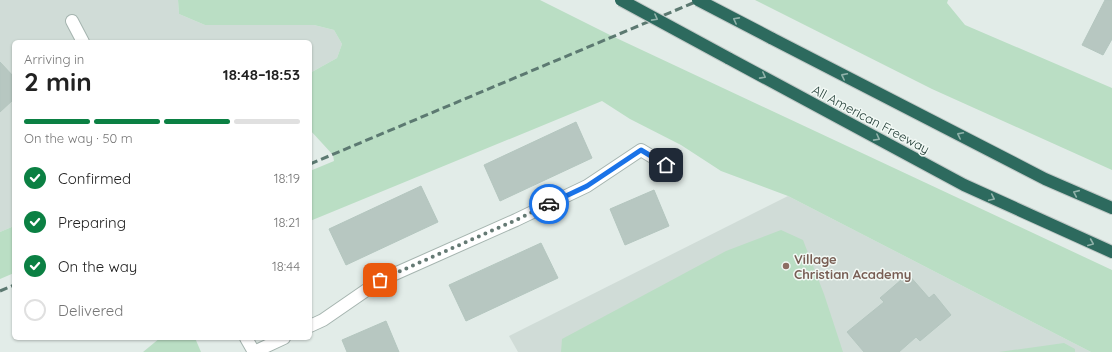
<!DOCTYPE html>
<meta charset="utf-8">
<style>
:root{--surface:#fff;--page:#f2f2f2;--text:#222;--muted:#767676;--line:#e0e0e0;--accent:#0b8043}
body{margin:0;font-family:Quicksand,sans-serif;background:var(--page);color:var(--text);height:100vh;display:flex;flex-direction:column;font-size:15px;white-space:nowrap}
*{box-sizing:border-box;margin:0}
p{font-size:13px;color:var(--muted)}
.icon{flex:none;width:22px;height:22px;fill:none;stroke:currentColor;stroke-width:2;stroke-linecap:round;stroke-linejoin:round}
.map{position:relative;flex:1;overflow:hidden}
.sheet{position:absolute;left:12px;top:40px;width:300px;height:300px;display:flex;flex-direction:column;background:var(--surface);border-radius:6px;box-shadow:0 1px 3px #0004}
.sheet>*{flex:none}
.pin{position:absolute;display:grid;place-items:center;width:34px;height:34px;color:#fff;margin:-17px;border-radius:8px;box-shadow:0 2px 6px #0006}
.courier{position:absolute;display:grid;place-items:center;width:40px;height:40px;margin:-20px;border:3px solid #1a73e8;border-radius:50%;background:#fff;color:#222;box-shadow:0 1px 5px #0007}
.head em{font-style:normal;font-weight:800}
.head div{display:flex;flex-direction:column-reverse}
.head{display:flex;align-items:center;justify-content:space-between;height:68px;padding:0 12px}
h1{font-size:26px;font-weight:800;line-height:30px}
.bar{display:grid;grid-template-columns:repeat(4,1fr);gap:6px 4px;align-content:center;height:48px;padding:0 12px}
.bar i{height:5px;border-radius:3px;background:var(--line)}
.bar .active{background:var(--accent)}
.bar p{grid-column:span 4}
ol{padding:0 12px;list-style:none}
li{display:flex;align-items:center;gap:12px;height:44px}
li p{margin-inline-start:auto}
li .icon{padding:4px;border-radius:50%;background:var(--accent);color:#fff;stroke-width:4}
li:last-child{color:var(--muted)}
li i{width:22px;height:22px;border:2px solid var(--line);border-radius:50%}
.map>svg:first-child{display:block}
.built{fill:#d0dcd7}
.green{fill:#badec4}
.building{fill:#b7c7c1;stroke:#b4c6bf}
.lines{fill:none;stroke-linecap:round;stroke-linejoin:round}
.minor-casing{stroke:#a5b4af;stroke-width:14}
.motorway-casing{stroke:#c1c9c7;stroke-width:14}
.minor{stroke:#fff;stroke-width:12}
.motorway{stroke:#2d6a5e;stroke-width:12}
.rail{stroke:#5c7971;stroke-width:3;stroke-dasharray:8 4;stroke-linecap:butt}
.motorway-bridge-casing{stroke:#c1c9c7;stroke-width:14;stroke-linecap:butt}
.motorway-bridge{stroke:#2d6a5e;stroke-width:12}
.oneway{stroke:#90b2aa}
.done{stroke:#657a74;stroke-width:4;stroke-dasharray:0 7.2}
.route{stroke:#1a73e8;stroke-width:5}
.education-dot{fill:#8d6e63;stroke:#f2f9f5;stroke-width:1.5}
.labels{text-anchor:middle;stroke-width:3;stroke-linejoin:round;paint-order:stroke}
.street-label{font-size:13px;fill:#223d36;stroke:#f2f9f5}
.education-label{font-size:13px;font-weight:bold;fill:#785e54;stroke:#f2f9f5;text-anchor:start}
</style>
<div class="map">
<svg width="1112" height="352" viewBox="0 0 1112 352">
<rect width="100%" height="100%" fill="#e2ece8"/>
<path class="built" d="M0,0H178L179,14L205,25H314L334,30L342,44L337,58L310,73V42H14V226L0,232Z
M788,196L1091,352H518L509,336Z"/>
<path class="green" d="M178,0H540L612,36L1112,270V352H1091L788,196L721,171L681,145L630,119L602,101L310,221V171L334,161L333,155L310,130V73L337,58L342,44L334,30L314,25H205L179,14Z
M755,0H948L947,3L965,25L1112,88V170L932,89Z
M14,226V273L0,279V232Z
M781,230L803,240L824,294L843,352H561L562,339L726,251Z
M160,338H195L201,352H143Z
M1064,343L1075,349V352H999Z"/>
<path class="building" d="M1105,0H1112V39L1103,55L1082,45Z
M0,62L14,77V99L0,112Z
M576,122L592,158L500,201L484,165Z
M421,186L438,222L346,265L329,229Z
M654,190L669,226L625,245L610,209Z
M541,243L558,278L466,321L449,285Z
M908,274L929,298L934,294L951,315L920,341L916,337L899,352H864L847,332L884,302L880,298Z
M386,321L399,352H347L342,340Z"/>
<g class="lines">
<defs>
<path id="minor" d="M72,21L83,42
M310,326L323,320L381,280L516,220L587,186L641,150L666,165
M246,338L254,352
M254,352L284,338"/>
<path id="motorway" d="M771,38L1045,179L1112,208
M728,58L964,185L1112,252"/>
</defs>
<use href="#minor" class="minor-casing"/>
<use href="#motorway" class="motorway-casing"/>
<use href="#minor" class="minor"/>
<use href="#motorway" class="motorway"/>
<path class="rail" d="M310,164L700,0
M0,291L14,285"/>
<defs>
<path id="motorway-bridge" d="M621,0L728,58
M698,0L771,38"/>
</defs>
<use href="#motorway-bridge" class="motorway-bridge-casing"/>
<use href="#motorway-bridge" class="motorway-bridge"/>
</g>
<defs><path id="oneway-chevron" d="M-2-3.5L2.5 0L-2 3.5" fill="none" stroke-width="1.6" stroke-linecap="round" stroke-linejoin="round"/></defs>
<g class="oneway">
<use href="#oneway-chevron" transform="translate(655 18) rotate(28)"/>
<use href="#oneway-chevron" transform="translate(736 20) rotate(-152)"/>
<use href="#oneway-chevron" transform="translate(763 76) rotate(28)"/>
<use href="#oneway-chevron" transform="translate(844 76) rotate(-153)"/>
<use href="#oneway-chevron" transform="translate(960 135) rotate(-153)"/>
<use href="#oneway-chevron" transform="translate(877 138) rotate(28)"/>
<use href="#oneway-chevron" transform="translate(1076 193) rotate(-156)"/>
<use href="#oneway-chevron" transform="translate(992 198) rotate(25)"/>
<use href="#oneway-chevron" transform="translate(1091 243) rotate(23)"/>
</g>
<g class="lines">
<path class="done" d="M380,280L516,220L549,204"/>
<path class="route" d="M549,204L587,186L641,150L666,165"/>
</g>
<circle class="education-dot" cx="786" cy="266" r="4"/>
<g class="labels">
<g class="street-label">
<text transform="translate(871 119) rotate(28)" y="5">All American Freeway</text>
</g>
<g class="education-label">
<text x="794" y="264">Village<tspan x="794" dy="15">Christian Academy</tspan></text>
</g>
</g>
</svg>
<div class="pin" style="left:380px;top:280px;background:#ea580c"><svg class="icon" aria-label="bag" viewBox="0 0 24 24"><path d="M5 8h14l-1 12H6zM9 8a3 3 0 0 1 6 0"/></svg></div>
<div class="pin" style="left:666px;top:165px;background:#1f2937"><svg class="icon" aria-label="home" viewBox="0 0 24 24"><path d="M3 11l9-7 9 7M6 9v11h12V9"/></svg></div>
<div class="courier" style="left:549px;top:204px"><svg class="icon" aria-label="car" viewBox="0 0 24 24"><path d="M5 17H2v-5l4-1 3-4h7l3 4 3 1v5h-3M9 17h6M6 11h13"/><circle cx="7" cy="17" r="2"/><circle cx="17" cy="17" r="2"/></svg></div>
<section class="sheet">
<div class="head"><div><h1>2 min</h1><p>Arriving in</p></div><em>18:48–18:53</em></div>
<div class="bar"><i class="active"></i><i class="active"></i><i class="active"></i><i></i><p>On the way · 50 m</p></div>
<ol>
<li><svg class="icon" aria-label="check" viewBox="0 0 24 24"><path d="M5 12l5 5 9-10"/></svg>Confirmed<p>18:19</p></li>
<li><svg class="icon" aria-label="check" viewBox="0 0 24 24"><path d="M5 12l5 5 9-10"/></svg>Preparing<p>18:21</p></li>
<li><svg class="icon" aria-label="check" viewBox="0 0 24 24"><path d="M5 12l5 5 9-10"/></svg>On the way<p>18:44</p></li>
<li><i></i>Delivered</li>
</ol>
</section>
</div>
